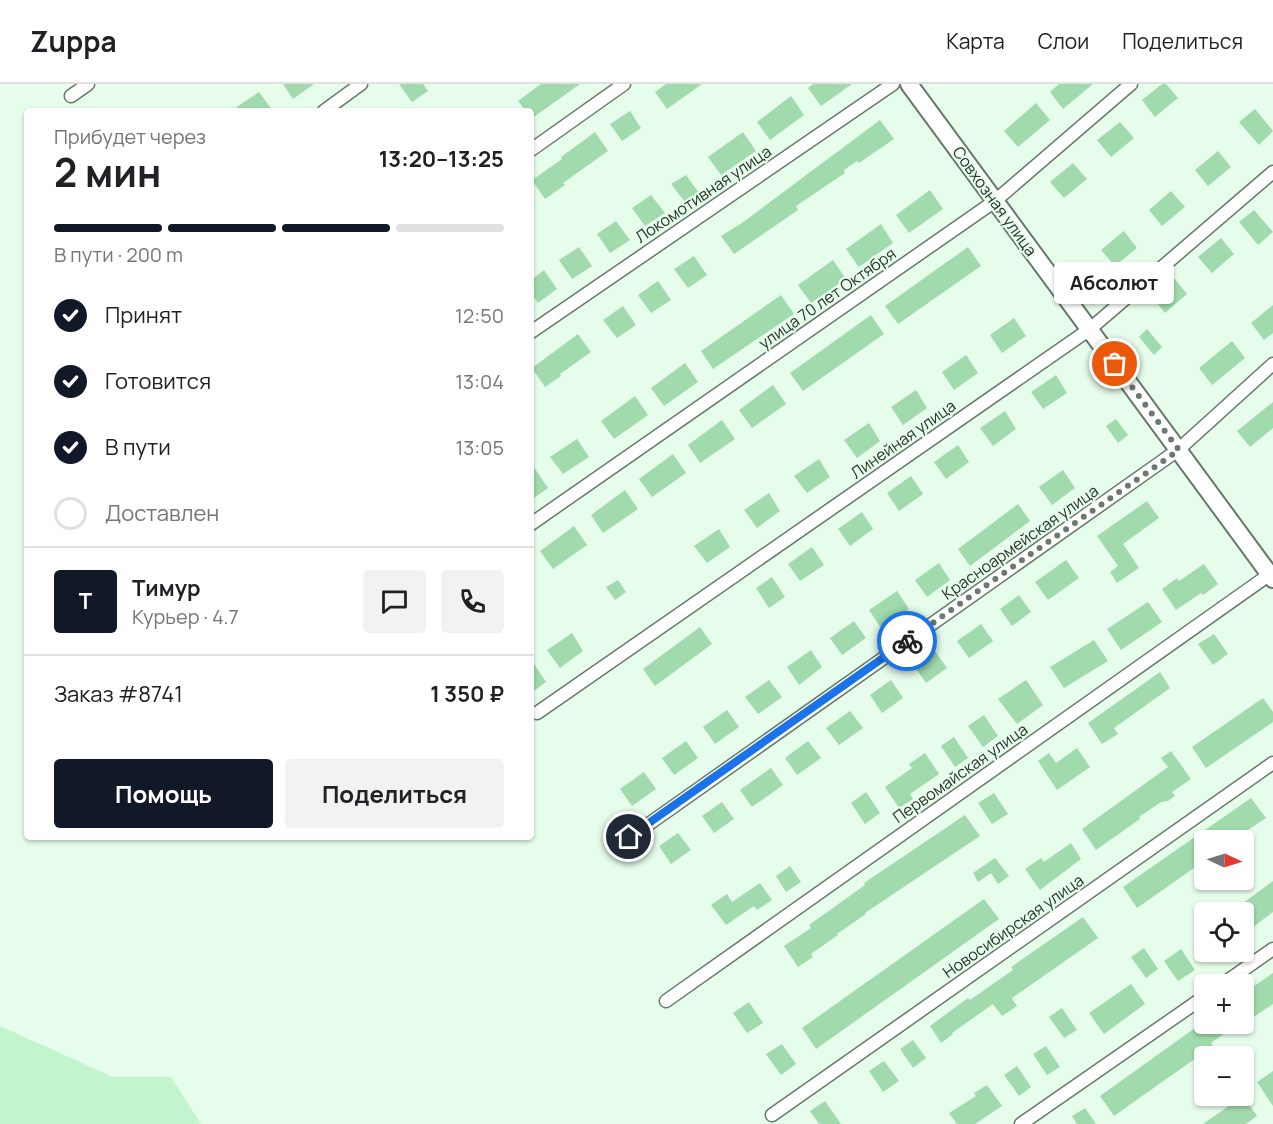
<!DOCTYPE html>
<html lang="ru">
<meta charset="utf-8">
<style>
:root{--surface:#fff;--page:#f2f2f2;--text:#202124;--muted:#757577;--line:#e0e0e0;--accent:#111827}
body{margin:0;font-family:Manrope,sans-serif;background:var(--page);color:var(--text);height:100vh;display:flex;flex-direction:column;font-size:22px;white-space:nowrap}
*{box-sizing:border-box;margin:0}
p{font-size:20px;color:var(--muted)}
.icon{flex:none;width:33px;height:33px;fill:none;stroke:currentColor;stroke-width:2;stroke-linecap:round;stroke-linejoin:round}
.map{position:relative;flex:1;overflow:hidden}
.side{position:absolute;left:24px;top:24px;width:510px;height:732px;display:flex;flex-direction:column;background:var(--surface);border-radius:6px;box-shadow:0 2px 4px #0004}
.side>*{flex:none}
.needle{width:39px;rotate:94deg}
.tools{position:absolute;left:1194px;top:746px;display:grid;gap:12px}
.tools a{display:grid;place-items:center;width:60px;height:60px;border-radius:6px;background:var(--surface);box-shadow:0 2px 4px #0004;font-size:30px}
.pin{position:absolute;display:grid;place-items:center;width:51px;height:51px;color:#fff;margin:-26px;border:3px solid #fff;border-radius:50%;box-shadow:0 2px 6px #0007}
.courier{position:absolute;display:grid;place-items:center;width:60px;height:60px;margin:-30px;border:4px solid #1a73e8;border-radius:50%;background:#fff;color:#222;box-shadow:0 2px 8px #0007}
.bubble{position:absolute;height:42px;border-radius:6px;background:var(--surface);box-shadow:0 2px 4px #0004;font-size:20px;font-weight:700;line-height:42px;text-align:center}
.summary em{font-style:normal;font-weight:700}
.summary div{display:flex;flex-direction:column-reverse}
.summary{display:flex;align-items:center;justify-content:space-between;height:102px;padding:0 30px}
h1{font-size:39px;font-weight:700;line-height:45px}
.bar{display:grid;grid-template-columns:repeat(4,1fr);gap:9px 6px;align-content:center;height:72px;padding:0 30px}
.bar i{height:8px;border-radius:4px;background:var(--line)}
.bar .selected{background:var(--accent)}
.bar p{grid-column:span 4}
.line{display:flex;align-items:center;gap:15px;padding:0 30px;border-top:2px solid var(--line)}
.line div{flex:1}
.round{display:grid;place-items:center;flex:none;width:63px;height:63px;border-radius:6px;background:var(--page)}
ol{padding:0 30px;list-style:none}
li{display:flex;align-items:center;gap:18px;height:66px}
li p{margin-inline-start:auto}
li .icon{padding:6px;border-radius:50%;background:var(--accent);color:#fff;stroke-width:4}
li:last-child{color:var(--muted)}
li i{width:33px;height:33px;border:3px solid var(--line);border-radius:50%}
.button{display:flex;gap:12px;margin-top:auto;padding:12px 30px}
.button a{flex:1;height:69px;border-radius:6px;background:var(--accent);color:#fff;font-size:24px;font-weight:700;line-height:69px;text-align:center}
.button a+a{background:var(--page);color:var(--text)}
header{display:flex;align-items:center;gap:36px;box-sizing:border-box;height:84px;padding:0 30px;background:var(--surface);border-bottom:2px solid var(--line)}
header strong{font-size:28px}
nav{display:flex;gap:33px;margin-inline-start:auto;font-size:21px}
.map>svg:first-child{display:block}
.green{fill:#c2f5cd}
.building{fill:#a0daad}
.lines{fill:none;stroke-linecap:round;stroke-linejoin:round}
.minor-casing{stroke:#657969;stroke-width:15}
.tertiary-casing{stroke:#657969;stroke-width:20}
.minor{stroke:#fff;stroke-width:12}
.tertiary{stroke:#fff;stroke-width:16}
.done{stroke:#6c796e;stroke-width:6;stroke-dasharray:0 10.8}
.route{stroke:#1a73e8;stroke-width:8}
.labels{text-anchor:middle;stroke-width:4.5;stroke-linejoin:round;paint-order:stroke}
.street-label{font-size:16px;fill:#29322b;stroke:#e7fdeb}
</style>
<header>
<strong>Zuppa</strong>
<nav><a>Карта</a><a>Слои</a><a>Поделиться</a></nav>
</header>
<div class="map">
<svg width="1273" height="1040" viewBox="0 0 1273 1040">
<rect width="100%" height="100%" fill="#e7fdeb"/>
<path class="green" d="M0,942L113,993H171L201,1040H0Z"/>
<path class="building" d="M283,0H314L293,15Z
M399,0H423L428,7L412,18Z
M541,0H580L531,35V27H526L518,17Z
M666,0H702L667,25L655,8Z
M813,0H852L821,22L808,4Z
M1059,0H1093L1063,25L1050,8Z
M1162,0H1166L1178,14L1155,33L1142,16Z
M259,8L273,27H231Z
M791,12L804,31L770,56L757,38Z
M1036,19L1050,36L1018,63L1004,47Z
M1255,25L1273,47L1259,61L1239,38Z
M630,27L641,44L622,57L610,40Z
M880,36L894,55L859,79L857,77L844,86L845,89L796,122L798,126L734,170L721,152L742,139Z
M1120,38L1134,54L1111,73L1097,56Z
M595,48L608,67L563,99L565,101L545,115L532,96L562,75L561,73Z
M743,48L756,67L721,91L708,73Z
M1218,67L1231,83L1208,102L1195,86Z
M1073,79L1087,95L1064,114L1050,98Z
M686,91L699,109L685,118L671,100Z
M930,106L943,125L909,149L896,131Z
M1171,107L1185,123L1162,142L1149,126Z
M651,111L665,129L645,142L632,124Z
M1254,126L1273,148L1258,161L1239,138Z
M616,137L630,156L610,169L597,150Z
M881,140L893,159L859,183L846,165Z
M1124,147L1137,164L1115,182L1101,166Z
M1221,154L1234,170L1212,189L1198,173Z
M579,163L592,182L572,195L559,176Z
M968,163L981,182L898,240L885,222Z
M694,172L707,191L688,204L674,185Z
M833,176L846,195L811,219L798,201Z
M544,186L557,205L538,219L531,209V196Z
M1174,194L1187,210L1165,229L1152,213Z
M658,197L671,216L651,229L638,211Z
M781,211L794,230L713,285L701,267Z
M1273,221V249L1264,256L1251,239Z
M623,222L636,241L617,254L603,236Z
M871,231L884,250L803,307L790,289Z
M1014,234L1026,252L1002,269L990,251Z
M1147,245L1162,263L1154,271L1139,253Z
M578,250L591,268L560,290L561,292L545,303L532,284Z
M1232,257L1245,274L1212,301L1199,284Z
M966,271L978,289L954,306L942,288Z
M685,279L698,298L664,322L651,304Z
M1056,291L1067,309L1043,325L1031,308Z
M773,301L786,320L752,344L739,326Z
M916,306L927,324L903,341L891,323Z
M635,312L648,331L614,355L601,337Z
M1273,318V344L1250,363L1237,347Z
M1005,327L1016,345L993,362L980,344Z
M1116,335L1128,351L1118,359L1106,342Z
M722,336L735,355L700,379L688,361Z
M869,339L880,357L857,374L844,356Z
M577,355L589,373L563,390L550,373Z
M958,361L969,378L946,395L934,378Z
M673,370L686,389L652,413L639,395Z
M819,375L830,393L807,409L794,392Z
M531,379L548,404L531,416Z
M1063,386L1075,404L1052,421L1039,403Z
M911,392L923,410L899,427L887,409Z
M625,406L638,425L603,449L591,431Z
M769,409L780,427L757,444L744,426Z
M1147,417L1159,434L1123,460L1139,484L1117,499L1110,488L1118,482L1097,452Z
M1018,420L1030,437L970,482L958,465Z
M862,428L873,445L850,462L838,445Z
M574,442L587,461L553,485L540,467Z
M719,445L730,463L707,479L694,462Z
M812,463L824,481L800,497L788,480Z
M1066,476L1079,494L1048,516L1035,498Z
M939,479L950,496L927,513L915,496Z
M1204,480L1218,500L1203,511L1201,509L1176,526L1162,505L1177,494L1179,497Z
M772,493L785,513L769,524L756,504Z
M618,496L626,508L615,516L606,503Z
M897,507L909,525L881,544L869,526Z
M1019,511L1031,528L1012,542L1000,525Z
M1148,518L1162,538L1121,566L1107,545Z
M854,537L866,554L842,571L830,554Z
M981,540L993,557L969,574L957,557Z
M700,543L712,560L655,602L643,585Z
M572,549L583,567L560,584L547,566Z
M1214,550L1228,570L1213,581L1198,560Z
M1094,556L1108,577L1064,604L1050,583Z
M811,566L822,583L799,601L787,583Z
M935,567L947,584L926,599L914,582Z
M531,575L546,598L531,609Z
M1160,588L1170,604L1114,644L1118,650L1102,660L1088,639Z
M769,596L782,613L758,630L745,613Z
M891,596L903,614L882,629L870,611Z
M1026,596L1043,621L1017,640L998,615Z
M1263,614L1273,628V638L1206,684L1192,663Z
M727,626L739,643L715,660L703,643Z
M850,627L863,644L839,661L826,644Z
M984,631L998,652L983,663L968,642Z
M954,653L968,674L955,683L941,662Z
M686,657L698,674L674,691L662,674Z
M808,657L821,674L797,691L785,674Z
M1077,664L1090,683L1057,706L1038,677L1049,669L1056,679Z
M1171,667L1191,695L1172,708L1175,712L1168,717L1161,718L1139,733L1140,735L1096,766L1082,745L1168,683L1161,674Z
M925,669L939,690L910,710L913,715L899,724L885,703L912,684L909,680Z
M771,684L783,701L752,723L740,706Z
M644,688L656,705L632,722L620,705Z
M866,708L880,729L865,740L851,719Z
M994,709L1008,730L992,740L978,719Z
M1251,714L1266,734L1233,756H1204V777L1137,824L1123,803Z
M722,718L734,735L714,749L702,732Z
M965,731L980,752L865,829L866,830L837,850L838,851L811,870L813,873L798,883L784,862L811,844L809,841L865,801L864,799Z
M678,749L691,766L671,780L659,762Z
M1071,759L1081,775L1040,806L1025,785L1041,774L1044,778Z
M995,774L1009,792L998,800L991,789L978,798L973,789Z
M790,782L801,798L786,808L776,792Z
M1273,797V828L1244,850V828H1231Z
M760,799L772,816L757,826L754,822L726,841L711,821L727,810L732,818Z
M984,815L999,835L816,965L802,944Z
M1083,833L1098,854L1012,914L1017,922L1002,932L993,920L952,949L953,950L941,959L930,942L968,914L970,916L1013,886L1011,883Z
M1144,864L1158,885L1146,894L1131,873Z
M1181,865L1195,886L1178,897L1164,877Z
M1273,889V920L1252,934L1244,920V909Z
M1131,900L1145,920L1104,950L1089,929Z
M749,918L763,939L747,949L733,929Z
M1062,924L1077,946L1064,954L1049,933Z
M1202,939H1239L1211,959L1213,962L1114,1032L1100,1012Z
M913,956L926,974L913,984L900,965Z
M782,960L796,980L781,991L766,970Z
M1046,962L1060,983L1047,991L1033,970Z
M884,977L899,997L883,1008L869,987Z
M1017,982L1031,1003L1019,1012L1004,991Z
M1273,987V1022L1257,998Z
M987,1001L1002,1022L975,1040H957L949,1029L976,1012L974,1009Z
M1243,1012L1257,1032L1246,1040H1203Z
M825,1017L841,1040H819L810,1027Z
M1085,1024L1096,1040H1077L1072,1032Z"/>
<g class="lines">
<defs>
<path id="minor" d="M71,12L88,0
M324,27L361,0
M531,66L624,0
M531,248L893,0
M531,440L995,117L1131,0
M537,629L1090,245L1273,88
M629,754L1178,366L1273,280
M1223,900L1273,865
M666,917L1273,488
M772,1031L1273,679
M1021,1040L1204,913"/>
<path id="tertiary" d="M909,0L1273,495"/>
</defs>
<use href="#minor" class="minor-casing"/>
<use href="#tertiary" class="tertiary-casing"/>
<use href="#minor" class="minor"/>
<use href="#tertiary" class="tertiary"/>
</g>
<g class="lines">
<path class="done" d="M907,557L1179,366L1115,280"/>
<path class="route" d="M629,753L907,557"/>
</g>
<g class="labels">
<g class="street-label">
<text transform="translate(703 110) rotate(-34)" y="6">Локомотивная улица</text>
<text transform="translate(995 117) rotate(54)" y="6">Совхозная улица</text>
<text transform="translate(827 214) rotate(-35)" y="6">улица 70 лет Октября</text>
<text transform="translate(903 355) rotate(-35)" y="6">Линейная улица</text>
<text transform="translate(1020 458) rotate(-35)" y="6">Красноармейская улица</text>
<text transform="translate(960 689) rotate(-35)" y="6">Первомайская улица</text>
<text transform="translate(1013 842) rotate(-35)" y="6">Новосибирская улица</text>
</g>
</g>
</svg>
<div class="tools">
<a><svg class="needle" viewBox="-14 -14 28 28"><path d="M0-13l5 13h-10z" fill="#e53935"/><path d="M0 13l5-13h-10z" fill="#757577"/></svg></a>
<a><svg class="icon" aria-label="locate" viewBox="0 0 24 24"><circle cx="12" cy="12" r="6"/><path d="M12 2v4M12 18v4M2 12h4M18 12h4"/></svg></a>
<a>+</a>
<a>−</a>
</div>
<div class="pin" style="left:1115px;top:280px;background:#ea580c"><svg class="icon" aria-label="bag" viewBox="0 0 24 24"><path d="M5 8h14l-1 12H6zM9 8a3 3 0 0 1 6 0"/></svg></div>
<div class="pin" style="left:629px;top:753px;background:#1f2937"><svg class="icon" aria-label="home" viewBox="0 0 24 24"><path d="M3 11l9-7 9 7M6 9v11h12V9"/></svg></div>
<div class="courier" style="left:907px;top:557px"><svg class="icon" aria-label="bike" viewBox="0 0 24 24"><circle cx="6" cy="16" r="4"/><circle cx="18" cy="16" r="4"/><path d="M6 16l4-8h5l3 8M10 8l3 8H6M13 5h3"/></svg></div>
<div class="bubble" style="left:1054px;top:178px;width:120px">Абсолют</div>
<section class="side">
<div class="summary"><div><h1>2 мин</h1><p>Прибудет через</p></div><em>13:20–13:25</em></div>
<div class="bar"><i class="selected"></i><i class="selected"></i><i class="selected"></i><i></i><p>В пути · 200 m</p></div>
<ol>
<li><svg class="icon" aria-label="check" viewBox="0 0 24 24"><path d="M5 12l5 5 9-10"/></svg>Принят<p>12:50</p></li>
<li><svg class="icon" aria-label="check" viewBox="0 0 24 24"><path d="M5 12l5 5 9-10"/></svg>Готовится<p>13:04</p></li>
<li><svg class="icon" aria-label="check" viewBox="0 0 24 24"><path d="M5 12l5 5 9-10"/></svg>В пути<p>13:05</p></li>
<li><i></i>Доставлен</li>
</ol>
<div class="line" style="height:108px"><b class="round" style="background:var(--accent);color:#fff">Т</b><div><b>Тимур</b><p>Курьер · 4.7</p></div><a class="round"><svg class="icon" aria-label="chat" viewBox="0 0 24 24"><path d="M4 5h16v11H9l-5 4z"/></svg></a><a class="round"><svg class="icon" aria-label="phone" viewBox="0 0 24 24"><path d="M5 4h4l2 5-3 2q2 4 5 5l2-3 5 2v4C11 20 4 13 5 4z"/></svg></a></div>
<div class="line" style="height:78px"><div>Заказ #8741</div><b>1 350 ₽</b></div>
<div class="button"><a>Помощь</a><a>Поделиться</a></div>
</section>
</div>
